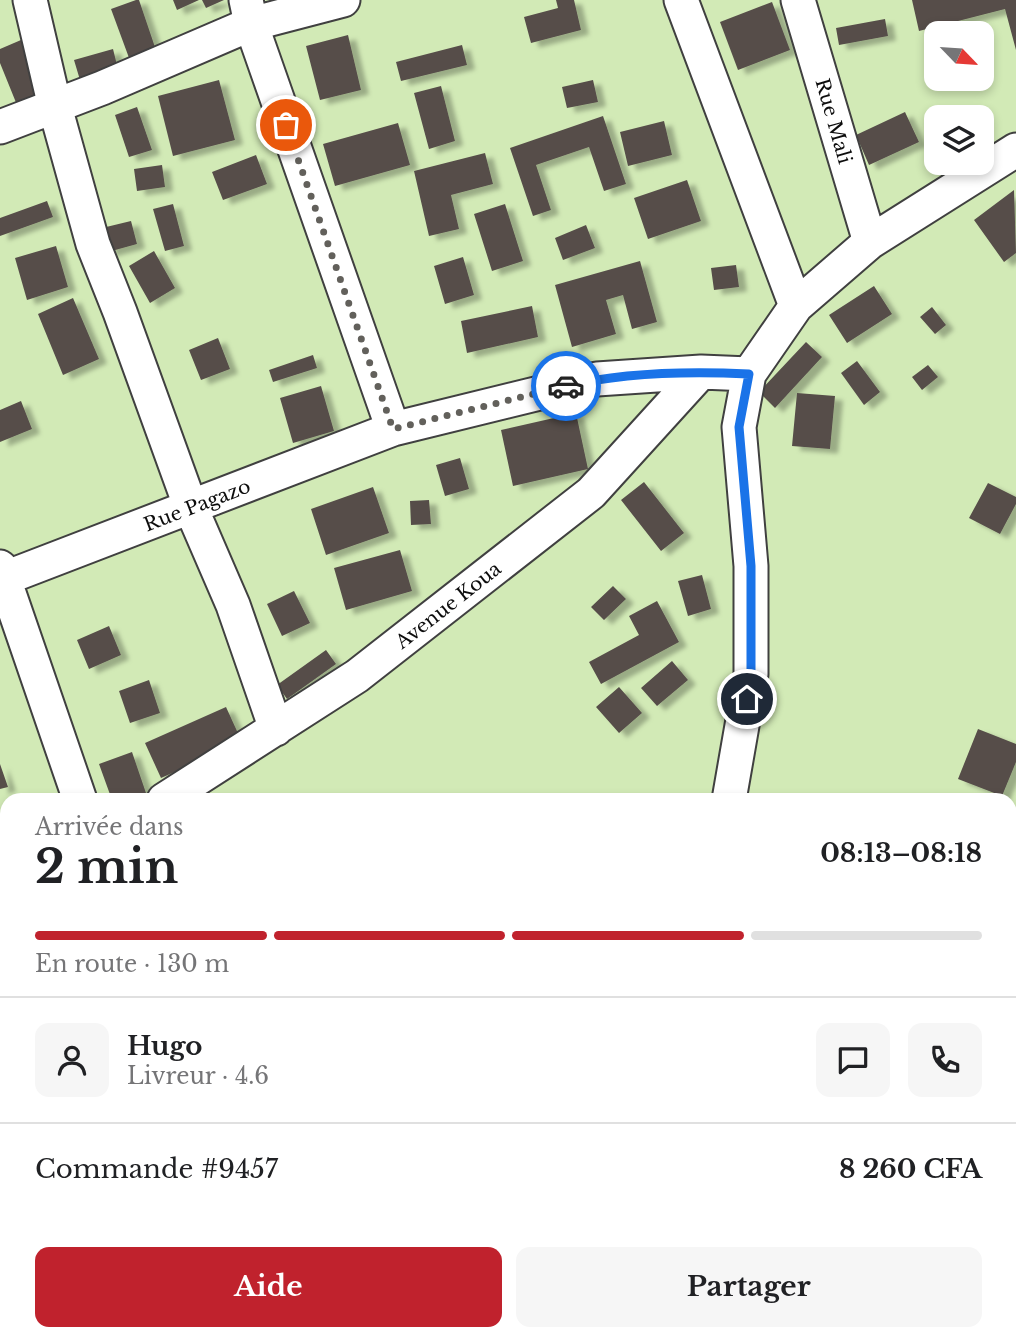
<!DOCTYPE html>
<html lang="fr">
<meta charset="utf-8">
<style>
:root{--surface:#fff;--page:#f6f6f6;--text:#202124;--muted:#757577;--line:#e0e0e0;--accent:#c0222d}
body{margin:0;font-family:"Libre Baskerville",serif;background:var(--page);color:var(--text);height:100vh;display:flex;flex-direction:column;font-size:26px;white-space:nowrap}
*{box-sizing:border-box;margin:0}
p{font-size:23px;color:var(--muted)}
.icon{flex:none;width:38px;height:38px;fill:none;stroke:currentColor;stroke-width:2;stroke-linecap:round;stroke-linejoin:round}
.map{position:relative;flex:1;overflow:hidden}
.panel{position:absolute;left:0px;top:793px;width:1017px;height:548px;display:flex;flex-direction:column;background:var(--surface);border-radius:21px 21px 0 0;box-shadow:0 4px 10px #0003}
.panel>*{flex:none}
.needle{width:46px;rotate:115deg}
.tools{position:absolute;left:924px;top:21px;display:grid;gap:14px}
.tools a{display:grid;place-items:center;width:70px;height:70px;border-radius:14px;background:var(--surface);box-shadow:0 4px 10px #0003;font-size:35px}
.pin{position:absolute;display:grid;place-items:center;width:60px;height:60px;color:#fff;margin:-30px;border:4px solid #fff;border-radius:50%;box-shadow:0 2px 7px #0007}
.courier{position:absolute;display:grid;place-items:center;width:70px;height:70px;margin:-35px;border:5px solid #1a73e8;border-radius:50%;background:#fff;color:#222;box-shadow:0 2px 9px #0007}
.summary em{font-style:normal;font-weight:800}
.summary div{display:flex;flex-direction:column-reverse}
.summary{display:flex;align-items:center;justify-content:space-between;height:119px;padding:0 35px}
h1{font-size:46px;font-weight:800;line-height:52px}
.bar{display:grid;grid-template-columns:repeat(4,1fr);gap:10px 7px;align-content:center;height:84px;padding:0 35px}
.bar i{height:9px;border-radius:5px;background:var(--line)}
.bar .on{background:var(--accent)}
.bar p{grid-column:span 4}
.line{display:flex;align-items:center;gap:18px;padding:0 35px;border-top:2px solid var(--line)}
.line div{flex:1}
.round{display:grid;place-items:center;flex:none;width:74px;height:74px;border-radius:14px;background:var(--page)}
.button{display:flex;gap:14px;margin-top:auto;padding:14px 35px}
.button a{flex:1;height:80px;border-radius:14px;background:var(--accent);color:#fff;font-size:28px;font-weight:800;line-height:80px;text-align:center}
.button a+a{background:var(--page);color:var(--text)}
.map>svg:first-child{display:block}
.green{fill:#d2eab6;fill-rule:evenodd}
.building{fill:#564e49;filter:url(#shadow)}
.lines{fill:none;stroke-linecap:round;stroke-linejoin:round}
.minor-casing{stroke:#404040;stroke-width:37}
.minor{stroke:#fff;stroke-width:33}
.done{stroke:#62605b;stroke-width:7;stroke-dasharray:0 12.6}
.route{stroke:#1a73e8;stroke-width:9}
.labels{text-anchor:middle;stroke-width:7;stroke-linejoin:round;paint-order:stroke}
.street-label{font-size:19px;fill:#0d0d0d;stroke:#fff}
</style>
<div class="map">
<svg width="1016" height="1339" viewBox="0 0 1016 1339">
<defs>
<filter id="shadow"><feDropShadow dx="8" dy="4.5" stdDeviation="2" flood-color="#0004"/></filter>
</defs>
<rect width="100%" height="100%" fill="#fffbed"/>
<path class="green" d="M0,0H1016V1339H0ZM936,33H982V79H936ZM936,117H982V163H936ZM7,800H1010V1334H7Z"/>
<path class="building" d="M136,0H139L158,56L132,66L111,9Z
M173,0H199L177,10Z
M202,0H224L206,8Z
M556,0H574L581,30L531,43L524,17L558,8Z
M912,0H1016V50L1005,9L919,31Z
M772,2L790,50L738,70L720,22Z
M885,19L888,36L839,45L836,28Z
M348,35L361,90L320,100L306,46Z
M21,40L43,94L17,105L0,63V49Z
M462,45L467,65L401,81L396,62Z
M113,49L118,69L80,80L74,60Z
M219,80L235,140L173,156L158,96Z
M593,80L598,102L567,108L562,87Z
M441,86L455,141L429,149L414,93Z
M137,107L152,150L129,157L115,115Z
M905,112L919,142L869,165L856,135Z
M603,116L626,184L604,191L589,147L536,165L551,210L533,216L510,148Z
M664,121L672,155L628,166L620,132Z
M398,123L410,165L335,186L323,144Z
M485,153L493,184L451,195L459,229L429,236L414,171Z
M256,155L267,184L223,200L212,172Z
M162,165L165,187L137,191L134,169Z
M687,180L701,221L648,239L634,198Z
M1014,190L1016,253L1004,262L974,220Z
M47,201L53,217L0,236V218Z
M173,204L184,246L165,251L153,209Z
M505,204L523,261L492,271L474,214Z
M131,221L137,244L108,252L102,228Z
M586,225L595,248L563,260L555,238Z
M56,246L68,287L27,300L15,258Z
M154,251L175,288L150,303L129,266Z
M463,257L474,295L445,304L434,266Z
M640,261L657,322L632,329L623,295L606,300L616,334L572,347L555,285Z
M736,265L739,287L714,290L711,268Z
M874,286L892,314L847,343L829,315Z
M73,298L99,359L63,375L38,314Z
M532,306L538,337L467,353L461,321Z
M932,307L946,325L935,334L920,317Z
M218,338L230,369L201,380L189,350Z
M806,342L822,357L775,408L759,392Z
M313,355L317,368L273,382L269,370Z
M857,361L880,392L864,405L841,373Z
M928,365L938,377L922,390L912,377Z
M321,386L334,431L293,443L280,398Z
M797,393L835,396L830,449L792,446Z
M21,401L32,429L0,442V410Z
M576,413L588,469L513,486L501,430Z
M460,458L469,489L445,496L436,465Z
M644,482L684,533L661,551L621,500Z
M988,483L1016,497V504L1000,534L969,518Z
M373,487L389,533L326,555L311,509Z
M429,500L431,524L411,525L410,501Z
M400,550L412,591L346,610L334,568Z
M702,575L711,609L688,616L678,581Z
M613,586L626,599L604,620L591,607Z
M294,591L310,623L282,636L267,604Z
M657,601L679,642L601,684L589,662L639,635L629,616Z
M109,626L121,655L89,669L77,640Z
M326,650L336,664L287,699L277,685Z
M672,661L688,680L657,706L641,688Z
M149,680L160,713L130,723L119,691Z
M619,687L642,713L619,733L596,707Z
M226,707L242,742L161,778L145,743Z
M978,729L1016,744V762L1002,796L958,779Z
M132,752L146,793L128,800H112L99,764Z
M0,764L8,787L0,789Z
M0,1047L7,1056V1073L0,1078Z
M7,1148V1190L0,1180V1153Z
M93,1334H115L108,1339H98Z
M331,1334H364L357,1339H335Z
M634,1334H692L695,1339H624Z
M720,1334H799L790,1339H723Z
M814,1334H858L847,1339H803Z
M941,1334H964L965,1335L959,1339H945Z"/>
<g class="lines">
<defs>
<path id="minor" d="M30,0L55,107L93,244L120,312L191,508L233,605L276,729
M246,0L251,24L393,429
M681,0L796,306
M798,0L870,242
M0,127L102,88L251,24L343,0
M0,567L80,800
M0,580L393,429L597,379L701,372L749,374
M164,800L357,676L591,493L701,372
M729,800L751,674V566L739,427L749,374L796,306L870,242L1016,150
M0,914L7,908
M0,1016L7,1027
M1010,1102L1016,1108
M0,1305L7,1314
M21,1334L26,1339
M218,1334L221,1339
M444,1334L448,1339
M899,1339V1334"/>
</defs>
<use href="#minor" class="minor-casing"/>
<use href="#minor" class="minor"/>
</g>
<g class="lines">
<path class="done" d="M286,125L393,429L566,386"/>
<path class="route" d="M566,386C625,372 688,371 749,374L739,427L751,566V674L747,699"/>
</g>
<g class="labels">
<g class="street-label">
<text transform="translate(834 121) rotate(74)" y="7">Rue Mali</text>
<text transform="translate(197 505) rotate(-21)" y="7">Rue Pagazo</text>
<text transform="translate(448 605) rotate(-38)" y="7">Avenue Koua</text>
</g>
</g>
</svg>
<div class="tools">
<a><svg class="needle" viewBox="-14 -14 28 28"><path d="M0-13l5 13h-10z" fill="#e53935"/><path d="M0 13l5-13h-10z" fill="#757577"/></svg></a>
<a><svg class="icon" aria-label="layers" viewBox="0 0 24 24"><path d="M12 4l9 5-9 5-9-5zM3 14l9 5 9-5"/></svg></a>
</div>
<div class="pin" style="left:286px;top:125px;background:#ea580c"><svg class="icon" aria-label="bag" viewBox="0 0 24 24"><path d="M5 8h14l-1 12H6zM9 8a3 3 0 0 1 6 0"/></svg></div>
<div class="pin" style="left:747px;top:699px;background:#1f2937"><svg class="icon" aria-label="home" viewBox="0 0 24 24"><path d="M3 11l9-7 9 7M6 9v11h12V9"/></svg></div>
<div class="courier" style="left:566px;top:386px"><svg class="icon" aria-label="car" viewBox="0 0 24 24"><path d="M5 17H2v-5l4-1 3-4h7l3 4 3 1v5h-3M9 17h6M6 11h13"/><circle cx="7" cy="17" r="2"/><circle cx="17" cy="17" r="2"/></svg></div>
<section class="panel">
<div class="summary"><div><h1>2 min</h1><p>Arrivée dans</p></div><em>08:13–08:18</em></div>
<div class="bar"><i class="on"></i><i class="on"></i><i class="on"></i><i></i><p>En route · 130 m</p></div>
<div class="line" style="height:126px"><a class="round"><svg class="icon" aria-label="person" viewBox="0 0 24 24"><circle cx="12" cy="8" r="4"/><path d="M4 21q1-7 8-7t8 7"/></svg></a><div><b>Hugo</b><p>Livreur · 4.6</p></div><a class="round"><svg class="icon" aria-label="chat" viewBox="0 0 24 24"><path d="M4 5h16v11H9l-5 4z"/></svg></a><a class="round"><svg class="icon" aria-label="phone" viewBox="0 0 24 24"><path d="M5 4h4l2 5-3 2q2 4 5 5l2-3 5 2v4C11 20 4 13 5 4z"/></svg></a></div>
<div class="line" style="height:91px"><div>Commande #9457</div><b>8 260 CFA</b></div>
<div class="button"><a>Aide</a><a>Partager</a></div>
</section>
</div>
